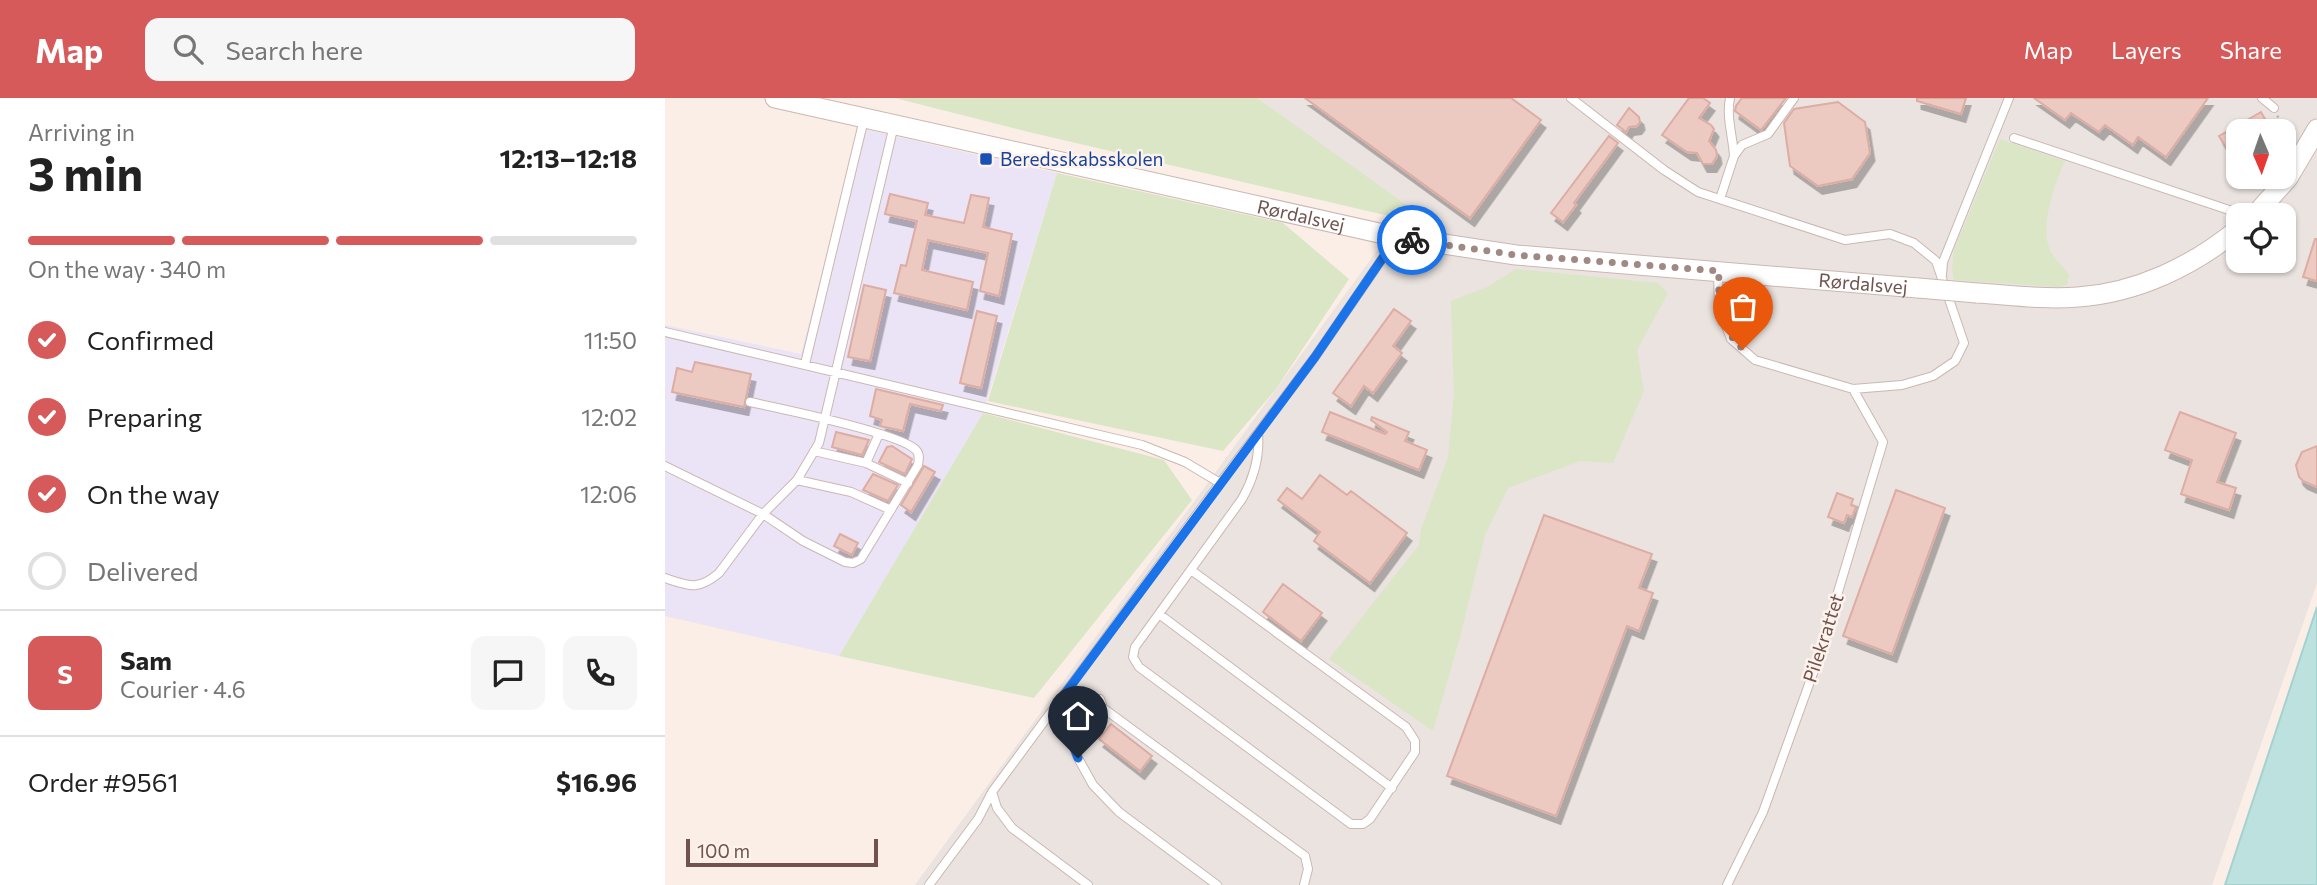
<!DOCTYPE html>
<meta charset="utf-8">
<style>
:root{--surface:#fff;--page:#f6f6f6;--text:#222;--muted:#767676;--line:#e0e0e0;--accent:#d65a59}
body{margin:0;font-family:Commissioner,sans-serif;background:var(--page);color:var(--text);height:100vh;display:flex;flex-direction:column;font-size:26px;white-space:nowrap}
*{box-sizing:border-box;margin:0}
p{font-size:23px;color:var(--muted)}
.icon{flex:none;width:38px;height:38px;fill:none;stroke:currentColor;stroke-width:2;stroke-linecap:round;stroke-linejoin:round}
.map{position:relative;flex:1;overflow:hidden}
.side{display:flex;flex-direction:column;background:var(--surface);width:665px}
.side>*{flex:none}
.needle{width:46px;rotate:178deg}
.fabs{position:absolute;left:1561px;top:21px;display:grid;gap:14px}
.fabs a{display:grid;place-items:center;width:70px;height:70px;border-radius:14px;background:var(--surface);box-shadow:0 2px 5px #0004;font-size:35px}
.scale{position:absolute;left:21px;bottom:18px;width:192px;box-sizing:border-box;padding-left:7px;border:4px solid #70534e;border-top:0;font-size:19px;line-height:24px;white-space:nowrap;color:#70534e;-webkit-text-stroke:5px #fdf3ec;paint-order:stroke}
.pin{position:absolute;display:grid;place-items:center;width:60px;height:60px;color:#fff;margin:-72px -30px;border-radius:50% 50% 50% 0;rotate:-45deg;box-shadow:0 0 7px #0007}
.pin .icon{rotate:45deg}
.courier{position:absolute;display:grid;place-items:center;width:70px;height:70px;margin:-35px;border:5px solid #1a73e8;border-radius:50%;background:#fff;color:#222;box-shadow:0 2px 9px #0007}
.overview em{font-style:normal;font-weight:700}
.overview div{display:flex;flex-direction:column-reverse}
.overview{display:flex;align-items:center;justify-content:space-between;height:119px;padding:0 28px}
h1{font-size:46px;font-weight:700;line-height:52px}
.bar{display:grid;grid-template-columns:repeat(4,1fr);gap:10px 7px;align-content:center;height:84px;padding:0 28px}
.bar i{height:9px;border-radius:5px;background:var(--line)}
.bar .selected{background:var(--accent)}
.bar p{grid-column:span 4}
.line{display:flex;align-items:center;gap:18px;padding:0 28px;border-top:2px solid var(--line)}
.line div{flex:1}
.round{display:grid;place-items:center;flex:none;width:74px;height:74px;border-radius:14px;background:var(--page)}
ol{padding:0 28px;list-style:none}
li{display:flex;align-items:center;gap:21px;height:77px}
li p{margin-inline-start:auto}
li .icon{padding:7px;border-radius:50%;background:var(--accent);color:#fff;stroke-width:4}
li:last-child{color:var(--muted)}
li i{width:38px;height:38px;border:4px solid var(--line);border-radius:50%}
header{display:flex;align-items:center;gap:42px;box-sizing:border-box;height:98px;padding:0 35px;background:var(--accent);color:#fff}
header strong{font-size:33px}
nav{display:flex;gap:38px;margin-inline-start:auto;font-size:24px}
.search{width:490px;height:63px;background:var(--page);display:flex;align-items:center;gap:18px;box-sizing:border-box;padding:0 24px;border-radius:14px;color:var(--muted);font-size:26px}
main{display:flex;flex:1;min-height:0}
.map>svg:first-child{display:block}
.industrial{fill:#eae3e0;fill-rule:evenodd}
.education{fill:#ebe3f6}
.green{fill:#dae6c6}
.water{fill:#bde1df;stroke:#a4d2cf;stroke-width:2}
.building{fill:#ecc9c1;stroke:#ddada3;stroke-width:2;filter:url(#shadow)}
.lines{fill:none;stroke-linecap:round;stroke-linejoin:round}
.service-casing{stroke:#ccb7b1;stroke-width:10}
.tertiary-casing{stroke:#ccb7b1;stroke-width:21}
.path{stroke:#d1aca4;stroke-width:2.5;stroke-dasharray:2 5;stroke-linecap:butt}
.service{stroke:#fff;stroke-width:8}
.tertiary{stroke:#fff;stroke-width:19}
.tertiary-bridge-casing{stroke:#ccb7b1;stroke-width:21;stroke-linecap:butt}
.tertiary-bridge{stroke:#fff;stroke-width:19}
.done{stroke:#a08983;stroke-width:7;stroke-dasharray:0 12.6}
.route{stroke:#1a73e8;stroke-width:9}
.transit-dot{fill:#1a4fb4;stroke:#fdf3ec;stroke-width:2.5}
.labels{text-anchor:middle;stroke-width:5;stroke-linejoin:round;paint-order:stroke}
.transit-label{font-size:19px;fill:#164399;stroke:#fdf3ec;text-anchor:start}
.street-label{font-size:19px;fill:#70534e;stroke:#fdf3ec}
</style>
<header>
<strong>Map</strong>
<div class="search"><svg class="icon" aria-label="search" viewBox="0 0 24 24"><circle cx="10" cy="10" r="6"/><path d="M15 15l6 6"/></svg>Search here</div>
<nav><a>Map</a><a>Layers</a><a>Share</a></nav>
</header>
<main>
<section class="side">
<div class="overview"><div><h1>3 min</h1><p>Arriving in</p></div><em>12:13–12:18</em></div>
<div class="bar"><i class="selected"></i><i class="selected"></i><i class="selected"></i><i></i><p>On the way · 340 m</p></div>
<ol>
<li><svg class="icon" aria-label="check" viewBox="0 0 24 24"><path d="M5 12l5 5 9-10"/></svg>Confirmed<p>11:50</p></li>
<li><svg class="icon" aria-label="check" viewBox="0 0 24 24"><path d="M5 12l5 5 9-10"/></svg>Preparing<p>12:02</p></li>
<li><svg class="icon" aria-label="check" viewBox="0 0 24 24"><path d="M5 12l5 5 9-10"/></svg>On the way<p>12:06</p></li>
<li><i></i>Delivered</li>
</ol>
<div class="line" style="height:126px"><b class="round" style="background:var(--accent);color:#fff">S</b><div><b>Sam</b><p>Courier · 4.6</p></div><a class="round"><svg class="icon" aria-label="chat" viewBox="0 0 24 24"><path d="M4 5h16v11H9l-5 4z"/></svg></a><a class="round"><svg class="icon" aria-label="phone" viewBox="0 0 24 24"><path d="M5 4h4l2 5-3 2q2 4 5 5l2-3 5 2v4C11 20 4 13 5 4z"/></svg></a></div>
<div class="line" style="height:91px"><div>Order #9561</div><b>$16.96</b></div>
</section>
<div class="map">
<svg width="1652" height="787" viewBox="0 0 1652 787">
<defs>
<filter id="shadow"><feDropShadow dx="4.5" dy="8" stdDeviation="0" flood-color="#0004"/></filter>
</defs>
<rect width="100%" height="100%" fill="#faeee6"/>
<path class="industrial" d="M592,0H1652V485L1547,787H250L743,110ZM1573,33H1619V79H1573ZM1573,117H1619V163H1573Z"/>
<path class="education" d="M194,30L392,75L318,315L174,558L0,518V227L136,256Z"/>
<path class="green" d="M230,0H592L744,109L737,121L368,35Z
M1335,41L1400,63C1390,84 1373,132 1386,154C1390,162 1398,169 1404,176L1402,187L1394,189L1289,182L1287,171L1289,152Z
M392,75L618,125L684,181L611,291L558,353L323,303Z
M851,171L993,185L1003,195L972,252L979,293L948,365L915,363L843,390L820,437L795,539L768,633L664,561L754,447L756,431L783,359L789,297L786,203L822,189Z
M318,315L499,362L527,402L369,600L174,558Z"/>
<path class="water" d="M1652,509V787H1560Z"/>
<path class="building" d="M640,0H846L876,22L805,120Z
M1024,0H1038L1045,5L1034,20L1046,27L1049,31L1044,43L1051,52L1052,58L1047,66H1038L1032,55L1022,54L997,37Z
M1077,0H1121L1096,32L1070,13L1071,8Z
M1252,0H1301L1296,16L1252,3Z
M1369,0H1543L1501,59L1473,39L1468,47L1440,27L1434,34L1406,15L1400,22Z
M1173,4L1200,24L1205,55L1187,81L1153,88L1125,68L1119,25L1129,11Z
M964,10L974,19L975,24L972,28L964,29L961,34L952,27Z
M1596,14L1605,30L1599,33H1573V48L1563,53L1554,38Z
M944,38L953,45L909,105L911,107L898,124L886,115Z
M225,96L263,105L260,117L299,125L306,97L324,100L318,129L347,136L334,198L315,193L323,155L263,142L257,172L308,184L302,212L229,195L236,167L241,168L252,123L220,116Z
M1650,141H1652V183L1638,179Z
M199,187L221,192L205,263L183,259Z
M729,211L746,223L728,248L737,255L708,295L699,288L686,308L668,295Z
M312,213L332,218L316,290L295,285Z
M30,264L86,276L79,309L7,294L12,270L27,274Z
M211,291L278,307L276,313L245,306L238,333L215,328L217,322L205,318Z
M665,314L720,336L722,334L706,322L707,319L744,334L740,343L762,352L754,372L657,334Z
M1515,314L1571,335L1552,384L1571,390L1564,412L1516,396L1527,362L1500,352Z
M171,334L204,342L197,357L167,349Z
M227,348L247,361L240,376L214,364L222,349Z
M1652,348V389L1638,383L1634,379L1631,367L1637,354Z
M259,368L270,374L246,414L236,407Z
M208,376L233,387L223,403L198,392Z
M655,377L682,397L686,393L742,435L705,485L649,443L655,434L613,402L622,390L637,401Z
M1231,392L1280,410L1227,556L1178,538Z
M1172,395L1188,401L1186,407L1191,409L1187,419L1182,417L1179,425L1163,419Z
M879,417L987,456L974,490L988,495L974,533L962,528L891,718L782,678Z
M175,436L193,445L187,457L169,448Z
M618,486L657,515L636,543L598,514Z
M446,626L487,658L475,673L434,641Z"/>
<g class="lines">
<defs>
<path id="service" d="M906,0L999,72L1033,94L1180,142L1225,136L1249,145L1271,163L1299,245L1290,263L1268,278L1237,287L1188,291L1090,262L1066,241L1054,209L1053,175
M1065,0C1061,19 1068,39 1069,58
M1597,0L1609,10
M1349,40L1576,116H1588
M1055,101L1069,58L1077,47L1103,36L1129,0
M1277,177L1278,164L1344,0
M0,234L477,347L520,364L555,385
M140,266L199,21
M149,353L201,365L243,385
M201,365L214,336
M0,368L98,416L138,443L180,464L188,465L196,461L253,367C254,361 255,356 251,352C236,335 113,310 85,304
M132,382L186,394L226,412
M526,472L741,629L750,643V654L705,721L698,726H686L474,569L468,559L470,549L577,401C589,380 595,359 593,335
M0,480C24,488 33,493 54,475L98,416L132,382L154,345L229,27
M494,516L727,690
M395,601L398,621L413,660L428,687L454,714L552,787
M435,601L438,610L640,758L643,771L639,787
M327,694L555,385L650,259L732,139
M264,787L313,721L327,694L332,710L347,730L423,787
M1062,787L1098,714L1152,564L1218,344L1188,291"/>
<g id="tertiary">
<path id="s1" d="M110,0L732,139L851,157L1253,190"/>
<path d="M1590,117L1623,80L1652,31"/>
<path d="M1312,195C1345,197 1380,202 1413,199C1472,195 1528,168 1573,131"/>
</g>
</defs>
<use href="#service" class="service-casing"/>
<use href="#tertiary" class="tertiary-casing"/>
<path class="path" d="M1612,18L1632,33"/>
<use href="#service" class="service"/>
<use href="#tertiary" class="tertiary"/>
<defs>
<path id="tertiary-bridge" d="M1253,190L1312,195"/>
</defs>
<use href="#tertiary-bridge" class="tertiary-bridge-casing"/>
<use href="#tertiary-bridge" class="tertiary-bridge"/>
</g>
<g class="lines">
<path class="done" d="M747,142L851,157L1054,173C1053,203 1054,230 1078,251"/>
<path class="route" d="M413,660L398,621L396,601L650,259L732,139L747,142"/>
</g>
<rect class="transit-dot" x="314" y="54" width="14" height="14" rx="3.5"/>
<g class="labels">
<g class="transit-label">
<text x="335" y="68">Beredsskabsskolen</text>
</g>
<g class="street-label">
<text dy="7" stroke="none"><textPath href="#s1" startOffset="539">Rørdalsvej</textPath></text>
<text dy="7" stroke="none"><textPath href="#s1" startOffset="1106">Rørdalsvej</textPath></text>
<text transform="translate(1158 540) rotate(-72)" y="7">Pilekrattet</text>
</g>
</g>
</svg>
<div class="fabs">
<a><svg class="needle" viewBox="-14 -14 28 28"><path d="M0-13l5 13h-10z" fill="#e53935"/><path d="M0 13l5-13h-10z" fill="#767676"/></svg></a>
<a><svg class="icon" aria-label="locate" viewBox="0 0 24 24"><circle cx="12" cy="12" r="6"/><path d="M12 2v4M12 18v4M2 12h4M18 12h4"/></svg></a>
</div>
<div class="scale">100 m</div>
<div class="pin" style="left:1078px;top:251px;background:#ea580c"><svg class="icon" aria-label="bag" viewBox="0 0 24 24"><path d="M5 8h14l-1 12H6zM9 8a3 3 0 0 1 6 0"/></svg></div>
<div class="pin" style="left:413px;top:660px;background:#1f2937"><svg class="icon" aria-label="home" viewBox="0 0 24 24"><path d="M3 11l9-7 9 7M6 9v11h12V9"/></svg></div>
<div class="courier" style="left:747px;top:142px"><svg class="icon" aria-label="bike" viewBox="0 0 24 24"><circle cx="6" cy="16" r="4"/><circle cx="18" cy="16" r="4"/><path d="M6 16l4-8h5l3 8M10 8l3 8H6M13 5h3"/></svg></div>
</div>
</main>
